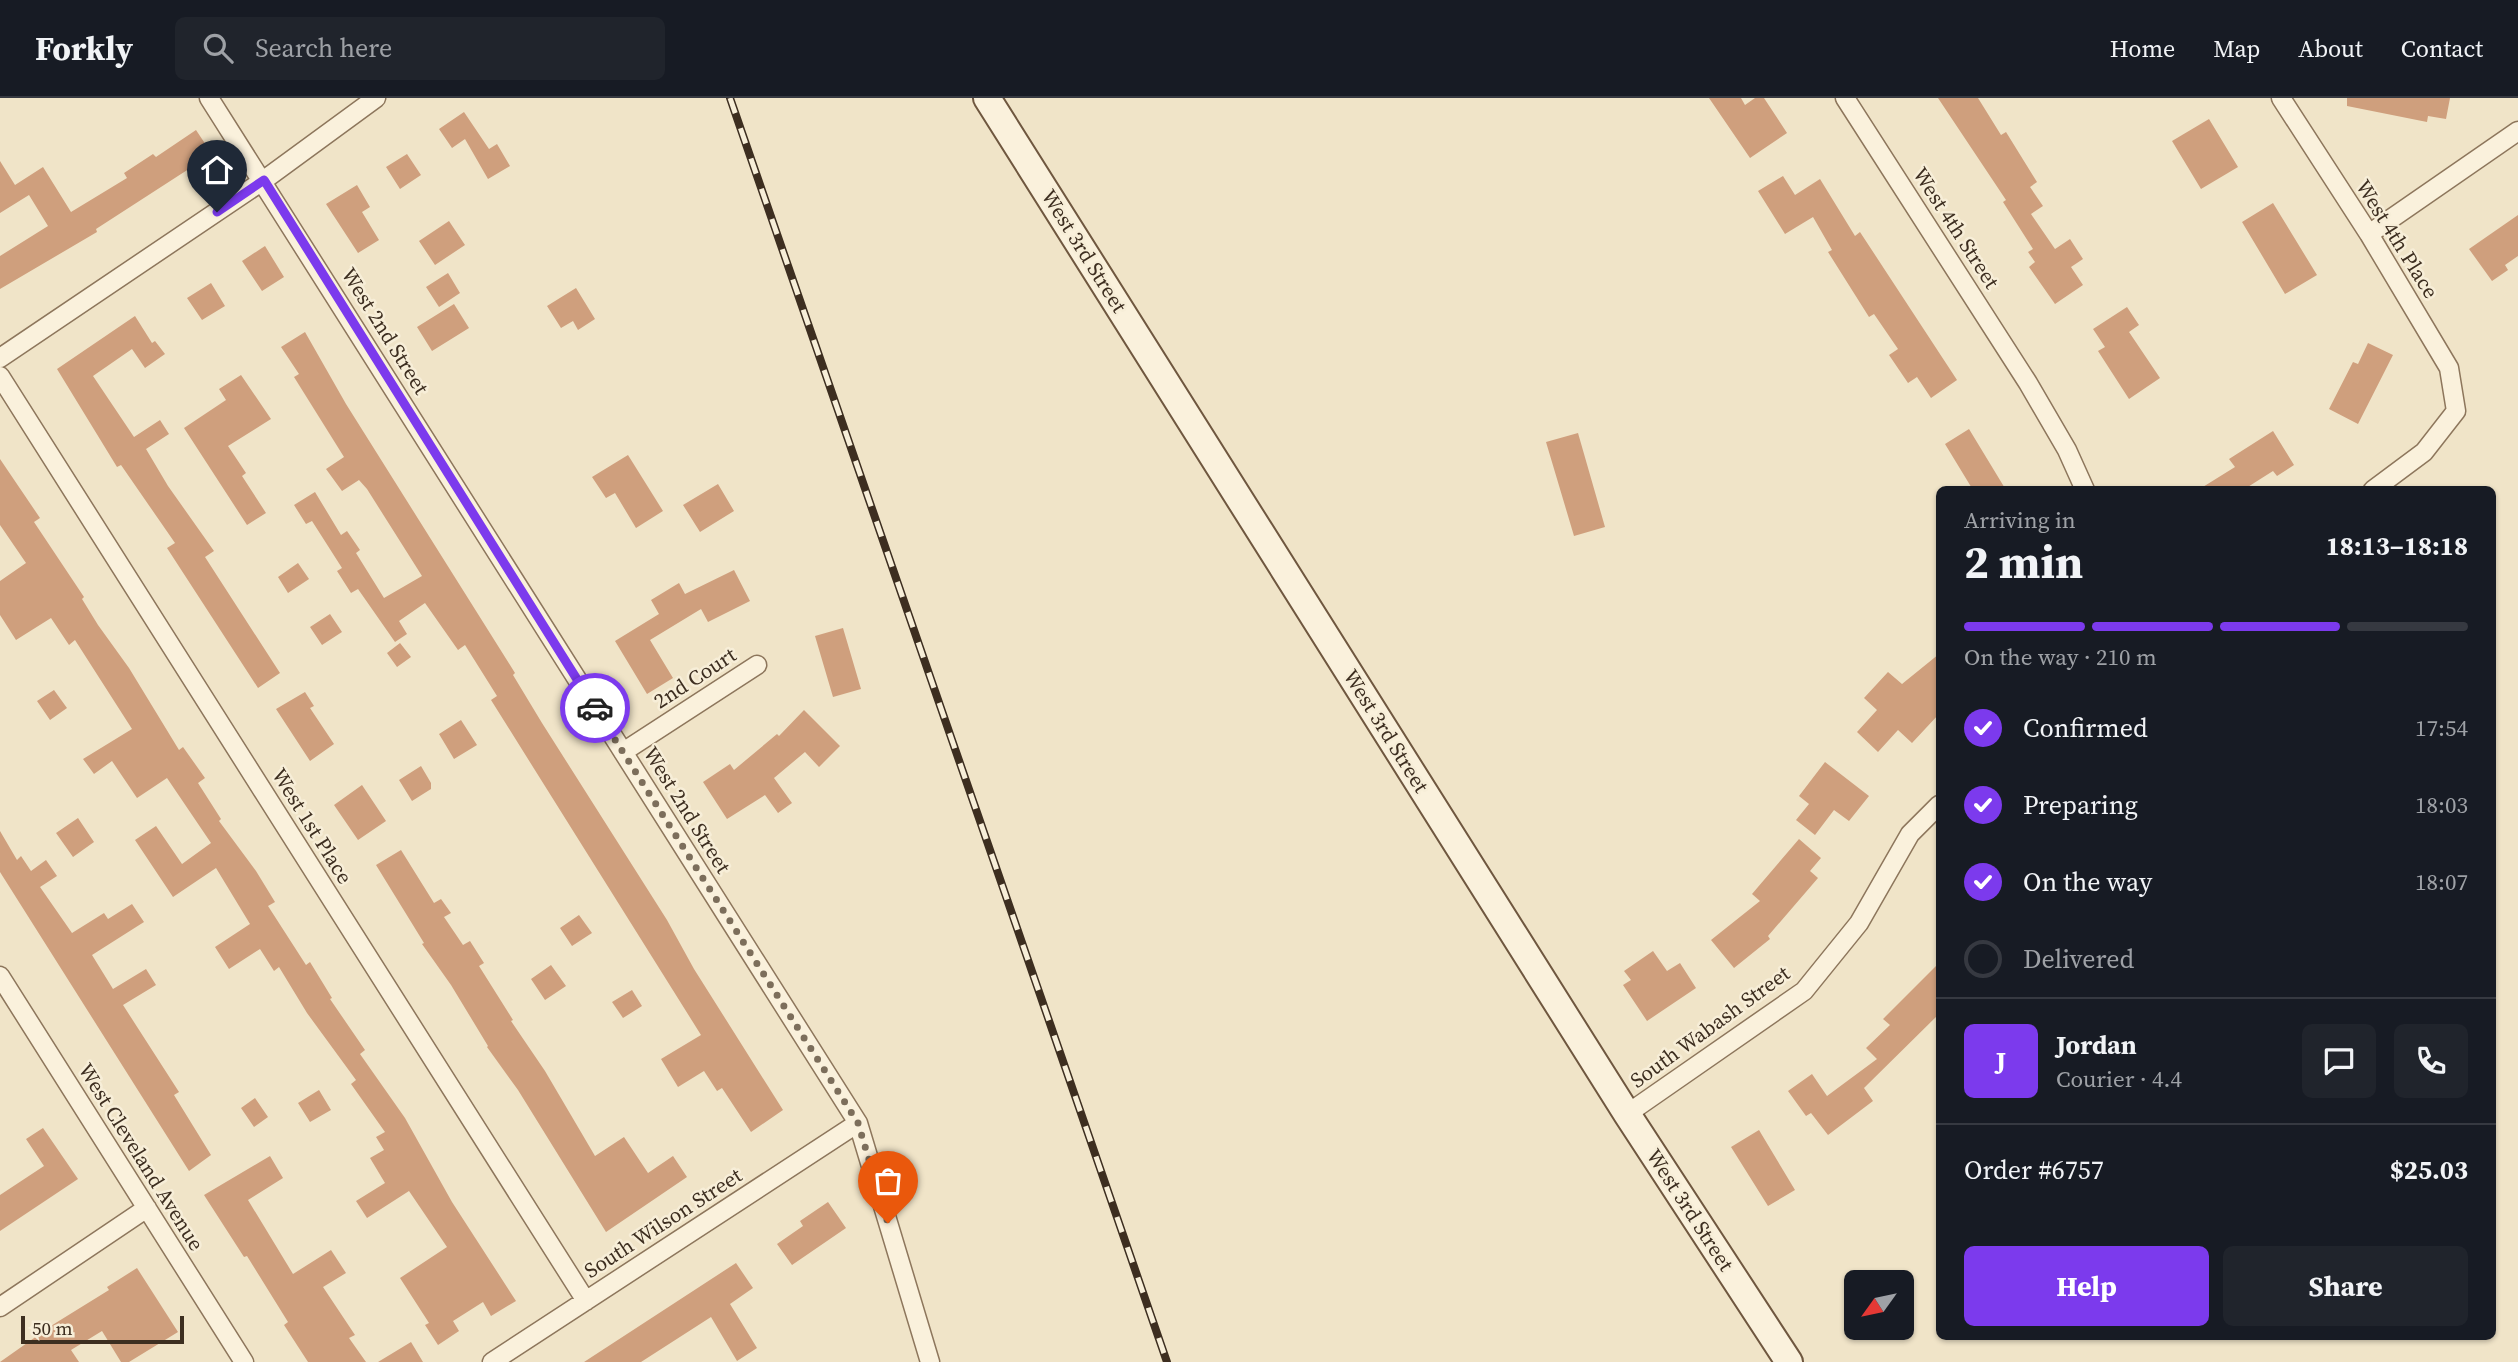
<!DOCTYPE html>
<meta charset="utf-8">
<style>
:root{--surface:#171b24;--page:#20242c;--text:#f1f3f6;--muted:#9ea1a6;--line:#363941;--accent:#7c3aed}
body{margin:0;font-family:"Source Serif 4",serif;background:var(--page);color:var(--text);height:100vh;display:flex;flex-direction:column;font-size:26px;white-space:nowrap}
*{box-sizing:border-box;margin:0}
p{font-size:23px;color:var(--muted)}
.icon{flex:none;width:38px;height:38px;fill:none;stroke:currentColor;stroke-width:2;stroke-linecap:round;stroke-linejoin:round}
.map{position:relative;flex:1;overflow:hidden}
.sheet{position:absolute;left:1936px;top:388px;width:560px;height:854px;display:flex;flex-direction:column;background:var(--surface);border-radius:10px;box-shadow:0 2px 5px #0004}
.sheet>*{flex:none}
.needle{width:46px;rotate:237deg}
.controls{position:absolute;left:1844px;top:1172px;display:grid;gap:14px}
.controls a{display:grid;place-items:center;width:70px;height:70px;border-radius:10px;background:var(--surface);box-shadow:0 2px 5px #0004;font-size:35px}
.scale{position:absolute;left:21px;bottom:18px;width:163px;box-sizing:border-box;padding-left:7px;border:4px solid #3d2e20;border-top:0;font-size:19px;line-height:24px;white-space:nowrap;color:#3d2e20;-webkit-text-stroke:5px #f7eed8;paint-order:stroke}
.pin{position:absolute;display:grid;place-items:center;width:60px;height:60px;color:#fff;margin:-72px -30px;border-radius:50% 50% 50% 0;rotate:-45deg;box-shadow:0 0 7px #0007}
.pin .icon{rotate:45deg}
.courier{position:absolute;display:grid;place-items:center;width:70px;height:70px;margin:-35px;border:5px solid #7c3aed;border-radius:50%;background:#fff;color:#222;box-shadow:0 2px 9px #0007}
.headline em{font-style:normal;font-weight:700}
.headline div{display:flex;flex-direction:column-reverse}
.headline{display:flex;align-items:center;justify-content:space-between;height:119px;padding:0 28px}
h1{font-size:46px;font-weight:700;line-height:52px}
.bar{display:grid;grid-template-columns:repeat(4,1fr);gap:10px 7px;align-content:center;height:84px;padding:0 28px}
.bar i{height:9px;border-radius:5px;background:var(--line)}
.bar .selected{background:var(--accent)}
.bar p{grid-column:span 4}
.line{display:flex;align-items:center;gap:18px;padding:0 28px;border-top:2px solid var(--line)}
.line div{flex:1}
.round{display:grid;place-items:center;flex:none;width:74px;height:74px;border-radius:10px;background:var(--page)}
ol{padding:0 28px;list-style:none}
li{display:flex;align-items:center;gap:21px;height:77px}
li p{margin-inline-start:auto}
li .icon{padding:7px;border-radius:50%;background:var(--accent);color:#fff;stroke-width:4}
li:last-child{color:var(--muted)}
li i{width:38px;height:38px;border:4px solid var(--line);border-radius:50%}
.action{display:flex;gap:14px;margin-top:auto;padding:14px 28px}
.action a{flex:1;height:80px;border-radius:10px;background:var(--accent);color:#fff;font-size:28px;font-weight:700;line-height:80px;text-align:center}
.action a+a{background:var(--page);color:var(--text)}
header{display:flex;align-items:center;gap:42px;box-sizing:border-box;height:98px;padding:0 35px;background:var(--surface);border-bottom:2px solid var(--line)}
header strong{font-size:33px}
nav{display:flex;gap:38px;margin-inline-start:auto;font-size:24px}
.search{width:490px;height:63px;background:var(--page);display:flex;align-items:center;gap:18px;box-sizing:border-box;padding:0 24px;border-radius:10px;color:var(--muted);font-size:26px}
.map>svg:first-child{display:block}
.building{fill:#cf9f7d}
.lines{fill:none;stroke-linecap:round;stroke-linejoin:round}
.street-casing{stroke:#8d765c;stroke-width:21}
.secondary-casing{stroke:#6f573f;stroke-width:30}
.street{stroke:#faf1dc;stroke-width:18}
.secondary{stroke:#faf1dc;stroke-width:26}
.rail-casing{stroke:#3d2e20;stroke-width:8}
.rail{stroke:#f7eed8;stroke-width:5;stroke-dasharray:16;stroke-linecap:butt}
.done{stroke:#7c6e5b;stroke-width:7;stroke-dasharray:0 12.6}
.route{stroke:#7c3aed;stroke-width:9}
.labels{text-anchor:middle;stroke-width:5;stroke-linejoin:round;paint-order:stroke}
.street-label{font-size:21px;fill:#3d2e20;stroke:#f7eed8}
</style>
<header>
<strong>Forkly</strong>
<div class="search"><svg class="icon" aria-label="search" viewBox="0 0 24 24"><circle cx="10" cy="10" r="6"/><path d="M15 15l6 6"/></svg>Search here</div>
<nav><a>Home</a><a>Map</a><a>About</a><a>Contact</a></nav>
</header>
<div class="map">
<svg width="2518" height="1264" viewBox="0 0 2518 1264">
<rect width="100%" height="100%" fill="#f0e4c8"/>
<path class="building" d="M1709,0H1741L1745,7L1755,0H1764L1787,35L1750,60Z
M1938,0H1978L2001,37L2006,34L2037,84L2030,89L2043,108L2031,116L2055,151L2070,141L2083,161L2071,169L2083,187L2055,206L2029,169L2035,164L2028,154L2033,151L2003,104L2006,102Z
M2347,0H2450L2446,21L2428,18L2427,24L2347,8Z
M464,14L489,51L497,46L510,68L488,81L465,41L452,50L439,31Z
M2209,21L2238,69L2201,91L2172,43Z
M196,32L212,56L96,131L97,134L0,191V158L48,128L29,97L0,115V63L15,87L43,69L71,114L127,80L124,75L153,56L156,59Z
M407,56L421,77L400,91L386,69Z
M1783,78L1795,97L1820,81L1855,138L1860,134L1957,282L1931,300L1917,279L1908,285L1889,257L1898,251L1874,216L1869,219L1828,154L1832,152L1813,119L1785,136L1758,93Z
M357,87L370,109L362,114L379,142L358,155L326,106Z
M2273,105L2317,177L2285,196L2242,124Z
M2518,117V158L2505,167L2508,172L2492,183L2469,151Z
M449,123L465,147L435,167L419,143Z
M265,148L284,179L262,193L242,163Z
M448,175L460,195L439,209L426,189Z
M211,185L225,208L202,222L187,200Z
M576,190L595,221L578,232L573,223L561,230L547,208Z
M454,206L469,230L432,253L417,229Z
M2127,209L2139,227L2129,234L2160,280L2129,301L2098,253L2105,249L2093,231Z
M135,218L152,245L155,243L165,256L145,270L132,251L93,278L134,339L160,322L169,336L146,351L168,388L214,453L205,459L280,575L258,590L167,450L175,445L121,367L117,369L57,271Z
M305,234L346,306L515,575L513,577L542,625L667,822L694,871L783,1012L751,1034L722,990L717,993L704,973L678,989L661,961L701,937L491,602L497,598L465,547L458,552L425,505L399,523L407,536L395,544L358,491L351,495L337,473L342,470L312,423L306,426L294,407L315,394L341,437L347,433L360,452L356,455L384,500L422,478L367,391L359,382L342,393L326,371L344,359L294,279L299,276L281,249Z
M2368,245L2393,257L2358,326L2329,311L2353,264L2358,266Z
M241,277L271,321L228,348L246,375L242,378L266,415L247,427L184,330L226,302L219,291Z
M1969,331L2006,392H1973L1945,346Z
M2273,333L2294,367L2277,378L2273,373L2243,392H2198L2235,369L2229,361Z
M1578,335L1605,429L1574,438L1546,344Z
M628,357L663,413L636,430L615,395L606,400L592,379Z
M0,361L40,420L34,424L84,499L82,501L98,527L129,570L179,652L183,649L205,680L198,685L221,721L219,723L256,773L275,804L268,808L306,867L310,864L332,900L330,901L365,952L360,956L405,1020L452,1104L516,1203L491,1218L483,1204L453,1223L459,1233L438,1247L425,1227L429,1225L400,1180L447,1149L409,1093L367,1120L356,1103L385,1085L370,1060L384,1052L376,1039L385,1034L351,986L356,982L307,915L279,869L274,873L260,851L229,871L215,849L250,826L216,770L173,799L135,742L156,728L182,766L211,745L167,680L137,700L112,663L94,676L83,661L132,631L75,542L69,547L51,520L16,542L0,517V483L26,465L0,427Z
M718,386L734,413L700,434L683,407Z
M298,465L309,481L288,495L278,479Z
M734,472L750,503L708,524L701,511L650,542L673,580L647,596L615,543L659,516L651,502L679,485L685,496Z
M330,516L342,534L322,547L310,529Z
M843,530L861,591L833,599L815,538Z
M400,545L411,559L397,569L387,555Z
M1939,556V616L1912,645L1898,632L1878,654L1857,634L1877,612L1864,600L1888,574L1902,586Z
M54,592L67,610L50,622L37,603Z
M305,594L314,608L310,610L334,646L310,663L276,611Z
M804,612L840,648L819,669L805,654L774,680L792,705L778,715L765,697L727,721L703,684L730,666L734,672L777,636L779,638Z
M461,622L477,647L454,661L439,636Z
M1825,664L1869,698L1849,723L1834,712L1815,737L1796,722L1809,706L1799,698Z
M421,668L431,685V691L412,703L399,682Z
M362,687L386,723L358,742L334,707Z
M78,720L94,744L73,759L56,735Z
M0,733L17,762L21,758L31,773L46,762L57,778L40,789L72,835L104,815L108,821L132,806L144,824L92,857L113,891L146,871L156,887L123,907L179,994L174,997L211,1057L189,1073L0,774Z
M1799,741L1821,760L1810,773L1818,780L1768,838L1770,841L1734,870L1711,842L1760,803L1752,796Z
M401,752L434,805L441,801L451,815L444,819L463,847L470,843L484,865L479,868L513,922L511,923L545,973L595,1058L624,1039L648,1075L673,1058L687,1079L606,1134L518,992L487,949L488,948L451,887L422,846L424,845L376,767Z
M579,817L592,835L572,848L560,830Z
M1653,853L1667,873L1680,865L1696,890L1647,923L1623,887L1631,882L1624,873Z
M1939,865V916L1864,990L1873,1003L1828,1037L1811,1015L1806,1018L1788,993L1812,976L1827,998L1877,961L1866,950L1890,927L1883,921Z
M551,867L566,888L545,902L531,881Z
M632,892L642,908L623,920L612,904Z
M319,992L331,1012L310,1024L298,1005Z
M255,1000L268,1019L254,1029L241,1010Z
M43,1030L78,1081L0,1133V1097L44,1068L26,1041Z
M1759,1032L1795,1092L1768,1108L1731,1049Z
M270,1058L283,1080L248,1102L293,1176L331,1152L346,1175L323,1189L355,1237L349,1240L366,1264H308L284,1227L288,1224L247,1158L244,1159L204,1097Z
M828,1104L846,1130L792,1167L777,1146L803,1128L800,1123Z
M736,1165L753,1190L730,1206L757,1250L737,1263L711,1219L641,1264H584Z
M137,1170L178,1234L129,1264H121L102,1233L71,1252L79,1264H0L54,1226L109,1192L107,1189Z
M411,1244L423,1264H378Z"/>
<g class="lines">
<defs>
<path id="street" d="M209,0L858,1025L930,1264
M1845,0L2028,285L2067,352L2085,392
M2281,0L2369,136L2449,270L2456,313L2424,354L2373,392
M2369,136L2518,33
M0,260L264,82L376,0
M0,278L586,1203
M623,654L757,567
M0,878L244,1264
M1627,1016L1804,893L1859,825L1910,736L1939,707
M0,1209L147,1110
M492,1264L858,1025"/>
<path id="secondary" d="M987,0L1627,1016L1789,1264"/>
</defs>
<use href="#street" class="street-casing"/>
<use href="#secondary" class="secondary-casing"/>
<use href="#street" class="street"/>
<use href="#secondary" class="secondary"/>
<defs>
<path id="rail" d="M730,0L1167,1264"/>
</defs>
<use href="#rail" class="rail-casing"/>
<use href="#rail" class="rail"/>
</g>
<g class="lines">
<path class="done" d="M595,610L858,1025L888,1125"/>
<path class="route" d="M217,114L264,82L595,610"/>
</g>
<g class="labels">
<g class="street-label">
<text transform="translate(1956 130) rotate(57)" y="7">West 4th Street</text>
<text transform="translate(2397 141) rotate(58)" y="7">West 4th Place</text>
<text transform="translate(1084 153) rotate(58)" y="7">West 3rd Street</text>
<text transform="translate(385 233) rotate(58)" y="7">West 2nd Street</text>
<text transform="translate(695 580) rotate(-33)" y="7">2nd Court</text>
<text transform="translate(1386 633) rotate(58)" y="7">West 3rd Street</text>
<text transform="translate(687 712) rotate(58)" y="7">West 2nd Street</text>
<text transform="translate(312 728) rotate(58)" y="7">West 1st Place</text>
<text transform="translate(1710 929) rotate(-36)" y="7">South Wabash Street</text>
<text transform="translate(141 1059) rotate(58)" y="7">West Cleveland Avenue</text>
<text transform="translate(1690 1112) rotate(57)" y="7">West 3rd Street</text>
<text transform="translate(663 1125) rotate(-33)" y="7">South Wilson Street</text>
</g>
</g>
</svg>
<div class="controls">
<a><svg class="needle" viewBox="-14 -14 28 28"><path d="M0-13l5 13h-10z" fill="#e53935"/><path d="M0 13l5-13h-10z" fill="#9ea1a6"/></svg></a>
</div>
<div class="scale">50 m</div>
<div class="pin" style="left:888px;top:1125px;background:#ea580c"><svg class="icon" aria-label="bag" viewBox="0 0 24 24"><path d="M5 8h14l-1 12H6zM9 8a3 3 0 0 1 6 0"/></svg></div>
<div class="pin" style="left:217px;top:114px;background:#1f2937"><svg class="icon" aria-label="home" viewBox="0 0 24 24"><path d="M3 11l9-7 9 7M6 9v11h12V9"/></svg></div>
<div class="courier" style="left:595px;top:610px"><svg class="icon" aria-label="car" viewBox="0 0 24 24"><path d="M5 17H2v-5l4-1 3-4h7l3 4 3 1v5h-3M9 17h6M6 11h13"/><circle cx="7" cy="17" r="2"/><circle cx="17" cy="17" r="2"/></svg></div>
<section class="sheet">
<div class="headline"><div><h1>2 min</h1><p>Arriving in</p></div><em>18:13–18:18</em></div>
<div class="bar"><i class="selected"></i><i class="selected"></i><i class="selected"></i><i></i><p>On the way · 210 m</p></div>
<ol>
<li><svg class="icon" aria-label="check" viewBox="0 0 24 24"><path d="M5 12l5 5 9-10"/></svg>Confirmed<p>17:54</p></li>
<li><svg class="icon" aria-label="check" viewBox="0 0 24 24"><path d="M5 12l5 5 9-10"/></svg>Preparing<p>18:03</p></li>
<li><svg class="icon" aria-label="check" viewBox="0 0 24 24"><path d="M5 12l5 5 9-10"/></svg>On the way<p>18:07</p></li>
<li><i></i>Delivered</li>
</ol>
<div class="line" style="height:126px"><b class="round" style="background:var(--accent);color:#fff">J</b><div><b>Jordan</b><p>Courier · 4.4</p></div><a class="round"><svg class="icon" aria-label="chat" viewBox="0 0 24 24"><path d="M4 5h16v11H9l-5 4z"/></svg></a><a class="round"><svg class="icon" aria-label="phone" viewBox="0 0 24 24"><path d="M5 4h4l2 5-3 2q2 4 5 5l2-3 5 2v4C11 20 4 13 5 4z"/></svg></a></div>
<div class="line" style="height:91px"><div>Order #6757</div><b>$25.03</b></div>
<div class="action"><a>Help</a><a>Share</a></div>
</section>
</div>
